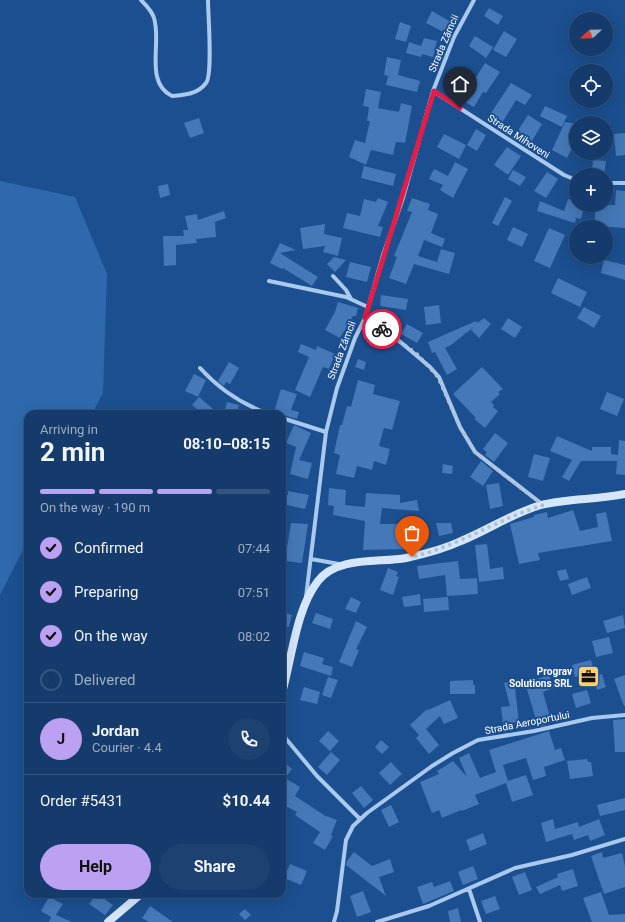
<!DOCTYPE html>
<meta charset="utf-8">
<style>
:root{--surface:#143b6b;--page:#1d4271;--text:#f1f3f6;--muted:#9dadc1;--line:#33557e;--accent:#bca0f2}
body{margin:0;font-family:Roboto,sans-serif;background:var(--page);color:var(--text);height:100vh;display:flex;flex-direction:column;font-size:15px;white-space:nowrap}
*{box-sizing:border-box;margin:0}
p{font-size:13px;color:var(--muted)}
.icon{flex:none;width:22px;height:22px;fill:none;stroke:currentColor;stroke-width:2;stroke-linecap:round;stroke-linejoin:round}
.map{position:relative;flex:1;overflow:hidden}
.sheet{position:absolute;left:24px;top:410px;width:262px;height:488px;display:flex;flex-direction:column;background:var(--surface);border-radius:12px;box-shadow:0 4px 16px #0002,0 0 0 1px var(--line)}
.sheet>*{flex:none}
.needle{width:26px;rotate:248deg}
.buttons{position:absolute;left:569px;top:12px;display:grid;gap:8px}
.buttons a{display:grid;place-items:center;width:44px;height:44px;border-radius:50%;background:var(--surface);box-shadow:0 4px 16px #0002,0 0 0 1px var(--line);font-size:20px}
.pin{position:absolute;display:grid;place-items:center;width:34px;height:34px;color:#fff;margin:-41px -17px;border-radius:50% 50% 50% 0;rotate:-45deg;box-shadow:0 0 4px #0007}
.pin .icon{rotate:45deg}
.courier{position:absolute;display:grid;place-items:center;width:40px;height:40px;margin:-20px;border:3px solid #e11d48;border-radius:50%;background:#fff;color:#222;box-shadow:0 1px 5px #0007}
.summary em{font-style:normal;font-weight:700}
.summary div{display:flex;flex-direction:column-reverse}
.summary{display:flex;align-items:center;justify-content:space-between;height:68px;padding:0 16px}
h1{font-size:26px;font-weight:700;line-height:30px}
.bar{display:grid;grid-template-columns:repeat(4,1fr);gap:6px 4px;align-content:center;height:48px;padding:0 16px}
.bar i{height:5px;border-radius:3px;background:var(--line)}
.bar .current{background:var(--accent)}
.bar p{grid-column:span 4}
.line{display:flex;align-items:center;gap:10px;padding:0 16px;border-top:1px solid var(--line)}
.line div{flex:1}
.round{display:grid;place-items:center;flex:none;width:42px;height:42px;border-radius:21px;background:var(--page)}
ol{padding:0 16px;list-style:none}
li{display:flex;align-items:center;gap:12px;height:44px}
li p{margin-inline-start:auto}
li .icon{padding:4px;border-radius:50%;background:var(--accent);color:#111;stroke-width:4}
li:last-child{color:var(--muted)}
li i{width:22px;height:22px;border:2px solid var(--line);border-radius:50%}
.primary-button{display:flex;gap:8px;margin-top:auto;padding:8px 16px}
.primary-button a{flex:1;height:46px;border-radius:24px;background:var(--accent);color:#111;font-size:16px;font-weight:700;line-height:46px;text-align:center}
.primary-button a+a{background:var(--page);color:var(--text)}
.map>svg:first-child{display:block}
.green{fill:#2e69ad}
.building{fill:#4478b7}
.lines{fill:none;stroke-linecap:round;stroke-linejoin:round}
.minor{stroke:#a9c9ee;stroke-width:4}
.secondary{stroke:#d6e6fa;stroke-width:8}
.done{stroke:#afc1d8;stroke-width:4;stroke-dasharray:0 7.2}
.route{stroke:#e11d48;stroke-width:5}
.labels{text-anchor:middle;stroke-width:4;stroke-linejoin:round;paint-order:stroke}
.street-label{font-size:10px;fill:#fff;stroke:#1b4f8f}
.poi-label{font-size:10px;font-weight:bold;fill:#fff;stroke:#1b4f8f;text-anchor:end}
</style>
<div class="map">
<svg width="625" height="922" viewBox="0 0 625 922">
<rect width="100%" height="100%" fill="#1b4f8f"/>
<path class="green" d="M0,181L75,197L107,274L103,393L92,414H28V540L0,595Z"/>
<path class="building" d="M489,8L503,16L498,25L484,16Z
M432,11L451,22L445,33L426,23Z
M400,22L411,26L406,42L395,39Z
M504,31L517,39L506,57L493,50Z
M475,36L493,47L486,58L469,46Z
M424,38L437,41L433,57L422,54L421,57L406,53L409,42L421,46Z
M387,57L401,60L398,75L420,81L417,92L386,85L388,76L384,75Z
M485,63L500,72L486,93L483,92L474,107L453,95L454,92L446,87L453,75L471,85Z
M511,83L532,95L525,105L516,100L502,123L489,116Z
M366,89L381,92L378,108L399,112L401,103L412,106L405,143L396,142L393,155L371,150L366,165L349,157L355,140L365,143L370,121H367L369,107L363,106Z
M545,106L567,116L562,127L540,116Z
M528,115L542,124L532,141L517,132Z
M199,118L204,133L190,138L184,123Z
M565,122L576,124V140L567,158L552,150Z
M476,129L486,135L477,151L467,145Z
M625,133V155L616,156L614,134Z
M444,134L466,145L459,159L437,147Z
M507,147L521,156L508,175L494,165Z
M593,160L606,161L604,175L592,172Z
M455,162L468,169L453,198L440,190L443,185L429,179L434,169L448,176Z
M364,166L396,174L393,186L361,178Z
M513,170L526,177L520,186L508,179Z
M547,172L558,179L546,198L534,191Z
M168,184L170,195L160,198L158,186Z
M616,190L625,191V228L594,226L596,205H615Z
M505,197L512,201L498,226L492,223Z
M378,198L388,202L378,226L383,227L380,237L343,228L347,213L360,216L364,199L376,202Z
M412,198L430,204L428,210L438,214L431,233L445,239L442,247L424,240L418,256L437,262L441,249L455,253L449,274L414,264L406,284L389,278L397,257L394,256L412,212L407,211Z
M568,199L576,201V205H585L581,219L576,218L575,223L537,211L540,201L564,211Z
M224,211L226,218L215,222L216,237L196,239L197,243L176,245V265L164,266L163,236H184L183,230H188L185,216L197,214L198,220Z
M325,224L324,234L342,238L338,256L323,252L325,246L303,249L300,228Z
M513,227L528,234L522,247L507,240Z
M549,228L565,235L550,268L534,261Z
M280,243L296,250L280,253L318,277L312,286L283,268L282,269L270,263Z
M334,257L346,260L335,272L327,264Z
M604,260L625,265V280L601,273Z
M350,262L371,267L367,282L346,277Z
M558,278L587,292L580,307L551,293Z
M381,295L408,299L406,310L380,306Z
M338,302L358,308L356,316H353L340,338L325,330L335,312Z
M439,305L441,323L426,325L424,307Z
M584,307L601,316L594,328L577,318Z
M484,318L491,324L479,338L471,330L475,326L451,345L445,348L457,369L447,375L435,352L432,353L428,342L476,321L477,323Z
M508,318L522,327L515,338L501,329Z
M407,324L423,333L417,343L401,334Z
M301,344L316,350L317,346L335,354L329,369L323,367L310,397L295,390L309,357L298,352Z
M358,359L366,362L364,370L355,367Z
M229,362L239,368L230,384L226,382L224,386L218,381Z
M482,367L503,389L498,392L500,394L491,402L494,405L493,407L498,411L485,428L474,419L476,418L453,394Z
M194,374L206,380L198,397L185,391Z
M358,380L375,385L373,394L400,401L392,430L384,428L379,446L390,449L386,465L374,461L372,470L357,466L354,478L336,474L340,455L334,453L340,425H342L347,406L351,407Z
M281,389L297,394L291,410L299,412L297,419L274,412Z
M607,392L624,399L617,416L600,409Z
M199,397L219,414H203L192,405Z
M227,402L239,405L237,414H224Z
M294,425L311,433L299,460L312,463L308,479L290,474L296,447L286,443Z
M495,433L508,443L494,462L485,455L487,452L483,449Z
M557,436L592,451V447H611V454L618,455L619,440L625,441V475L616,474L617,461H581L569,481L562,477L572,460L550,451Z
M534,454L550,458L543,481L528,477Z
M481,461L493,471L483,486L470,477Z
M443,464L453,466L452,474L442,473Z
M499,483L503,506L490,509L486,485Z
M329,488L346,490L345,505L365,507L366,493L400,495V503L417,500L419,511L382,508L380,524H406V549L363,550L365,521L333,515L334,506L328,505Z
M288,491L309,495L305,509L282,504V494L288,495Z
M573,510L580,531L598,527L596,514L606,512L612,541L538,553L540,560L519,564L510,524L534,517V515L547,512L548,518Z
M291,523L308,524L302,563L285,561Z
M436,523H451L453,533L439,536Z
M487,544L490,569L503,567L504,579L479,582L475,545Z
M458,561L460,579L477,578L478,594L447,596L445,575L419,579L417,566Z
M388,568L398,572L396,576L399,577L393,595L380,590Z
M566,569L569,579L560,581L557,571Z
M587,577L591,588L572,595L568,584Z
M420,594L421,605L404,607L402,597Z
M351,597L361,602L356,613L345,609Z
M448,597L449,610L424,612L423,599Z
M282,612L292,615L289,627L282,625Z
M316,613L333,619L330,629L312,623Z
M623,615L625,628L607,633L603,621Z
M356,621L367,627L356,649L359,650L352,667L339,662Z
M609,637L613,653L596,657L592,641Z
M304,652L324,658L322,664L333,667L331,676L300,666Z
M591,660L594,672L575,677L572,665Z
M602,674L606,687L597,690L593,677Z
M549,675L553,688L543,692L550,717L544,719L546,725L538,726L525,683Z
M625,675V706H624L614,679Z
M328,677L338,680L331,698L322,695Z
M473,680V685H475V694H450V681Z
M514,680L519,722L503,724L501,707L510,706L504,683Z
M304,687L320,692L317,704L300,700Z
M587,690L591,703L576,708L572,694Z
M450,700L458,718L444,724L440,716L426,729L439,745L429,754L416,738L419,735L410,725L427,709L428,710Z
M625,719V752H615L613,720Z
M328,731L339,741L330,751L319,741Z
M549,731L555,750L561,748L565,760L544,767L546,776L533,780L526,758L503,765L508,781L526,775L533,795L512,802L506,783L475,795L479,804L462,811L461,810L442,818L439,810L432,813L420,782L439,774L437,771L453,761L467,777L459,758L469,753L480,778L496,772L489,750Z
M381,740L389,747L382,754L375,747Z
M331,752L340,760L327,775L318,767Z
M587,759L588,762H591L593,776L570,779L567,761Z
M282,761L292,769L285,778L300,787L295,796L327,817V816L337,820L331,835L333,836L325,850L313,843L320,832L295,815L297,812L282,804Z
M391,762L402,774L390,785L379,773Z
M361,786L373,800L364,808L352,793Z
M625,798V810L600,816L597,805Z
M391,805L399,822L389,827L381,810Z
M553,819L555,829L578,822L579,827L599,819L605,835L590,841L588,835L574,840L572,834L546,842L541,823Z
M483,833L487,844L470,851L466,840Z
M354,852L372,866L390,859L394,872L379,877L386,896L346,865L347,861Z
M602,852L603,858L622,853L625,866V887L604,894L591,856Z
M290,864L307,871L301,885L284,878Z
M473,866L478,879L463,885L458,872Z
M573,869L578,886L562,891L560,885L540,894L536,887L558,877L557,874Z
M525,872L532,890L519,895L512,877Z
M450,881L454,891L423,904L417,887L432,882L434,887Z
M363,891L371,912L357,917L350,896Z
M601,892L609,915L625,914V922H592L583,898Z
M97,894L113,905L105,915L89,904Z
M495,896L500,909L486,914L481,901Z
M49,897L63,904L56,915L72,922H49L51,917L41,911Z
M150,906L173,922H149L142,918Z
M458,908L461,922H450L448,911Z
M245,909L251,915L245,920L239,914Z"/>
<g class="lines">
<path class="minor" d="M141,0C146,5 152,11 154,18C162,43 144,82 172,96C185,95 198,94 206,83C213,75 208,14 208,0
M433,91L564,175L576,180
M606,183H625
M333,276L346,290L351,299
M269,281L346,297L368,307
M365,318L391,334L430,367L439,377L460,427L475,452L542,504
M200,368C220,390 241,404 269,414
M282,418L326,432
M311,559L339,564
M306,597L326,432L337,388L355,338L365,318L383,255L403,198L433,91L454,37L474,0
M282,734L317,776L360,819
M469,889L480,922
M334,922L337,911L346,840L353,826L367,813L432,766L453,753L478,740L534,731L592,718L625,715
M377,922L429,906L515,868L572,855L625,839"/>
<path class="secondary" d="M282,693C292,658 296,609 318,581C337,556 379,563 406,558C425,554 444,549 461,541C488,530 513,513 541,505C568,498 598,500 625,494
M108,922L141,894"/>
</g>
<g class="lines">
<path class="done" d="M382,329L418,355L438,377L460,427L475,452L543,505C498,519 459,546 412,557"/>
<path class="route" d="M382,329L365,318L434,91L460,108"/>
</g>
<defs>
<symbol id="office-square" viewBox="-11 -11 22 22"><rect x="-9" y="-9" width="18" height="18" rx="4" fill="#ffd166" stroke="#1b4f8f"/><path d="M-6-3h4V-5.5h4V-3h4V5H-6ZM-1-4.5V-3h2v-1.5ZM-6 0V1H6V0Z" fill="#111"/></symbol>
</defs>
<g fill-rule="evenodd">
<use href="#office-square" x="576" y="664" width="25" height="25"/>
</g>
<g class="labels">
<g class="street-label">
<text transform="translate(443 43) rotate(-67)" y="4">Strada Zămcii</text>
<text transform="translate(519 136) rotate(33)" y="4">Strada Mihoveni</text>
<text transform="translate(341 350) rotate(-69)" y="4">Strada Zămcii</text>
<text transform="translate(527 722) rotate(-11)" y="4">Strada Aeroportului</text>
</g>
<g class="poi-label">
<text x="572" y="675">Prograv<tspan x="572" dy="12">Solutions SRL</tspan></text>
</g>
</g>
</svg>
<div class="buttons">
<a><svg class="needle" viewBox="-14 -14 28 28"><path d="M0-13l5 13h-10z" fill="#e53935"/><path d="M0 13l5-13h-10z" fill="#9dadc1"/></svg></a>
<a><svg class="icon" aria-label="locate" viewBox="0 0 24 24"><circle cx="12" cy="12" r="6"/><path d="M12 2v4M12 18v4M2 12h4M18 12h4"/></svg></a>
<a><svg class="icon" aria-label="layers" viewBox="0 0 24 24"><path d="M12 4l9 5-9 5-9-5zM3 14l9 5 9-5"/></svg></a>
<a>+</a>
<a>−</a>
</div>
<div class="pin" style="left:412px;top:557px;background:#ea580c"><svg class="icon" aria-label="bag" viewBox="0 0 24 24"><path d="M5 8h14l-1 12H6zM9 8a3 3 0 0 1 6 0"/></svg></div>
<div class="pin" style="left:460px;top:108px;background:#1f2937"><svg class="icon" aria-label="home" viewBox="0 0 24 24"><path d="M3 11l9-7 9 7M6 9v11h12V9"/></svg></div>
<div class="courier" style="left:382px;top:329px"><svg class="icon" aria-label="bike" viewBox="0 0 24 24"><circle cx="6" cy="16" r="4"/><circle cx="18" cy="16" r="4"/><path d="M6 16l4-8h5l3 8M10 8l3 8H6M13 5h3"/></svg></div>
<section class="sheet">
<div class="summary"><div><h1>2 min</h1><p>Arriving in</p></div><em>08:10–08:15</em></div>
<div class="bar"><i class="current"></i><i class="current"></i><i class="current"></i><i></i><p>On the way · 190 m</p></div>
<ol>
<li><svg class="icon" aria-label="check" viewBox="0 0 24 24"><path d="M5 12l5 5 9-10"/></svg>Confirmed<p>07:44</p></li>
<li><svg class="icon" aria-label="check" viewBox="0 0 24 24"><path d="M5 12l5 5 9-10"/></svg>Preparing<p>07:51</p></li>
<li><svg class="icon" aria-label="check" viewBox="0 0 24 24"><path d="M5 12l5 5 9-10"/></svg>On the way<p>08:02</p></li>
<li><i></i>Delivered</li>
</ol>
<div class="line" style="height:72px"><b class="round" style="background:var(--accent);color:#111">J</b><div><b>Jordan</b><p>Courier · 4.4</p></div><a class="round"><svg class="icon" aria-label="phone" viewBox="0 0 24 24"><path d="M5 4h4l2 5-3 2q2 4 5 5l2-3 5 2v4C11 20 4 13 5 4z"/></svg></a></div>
<div class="line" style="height:52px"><div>Order #5431</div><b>$10.44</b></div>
<div class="primary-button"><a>Help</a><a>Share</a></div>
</section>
</div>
